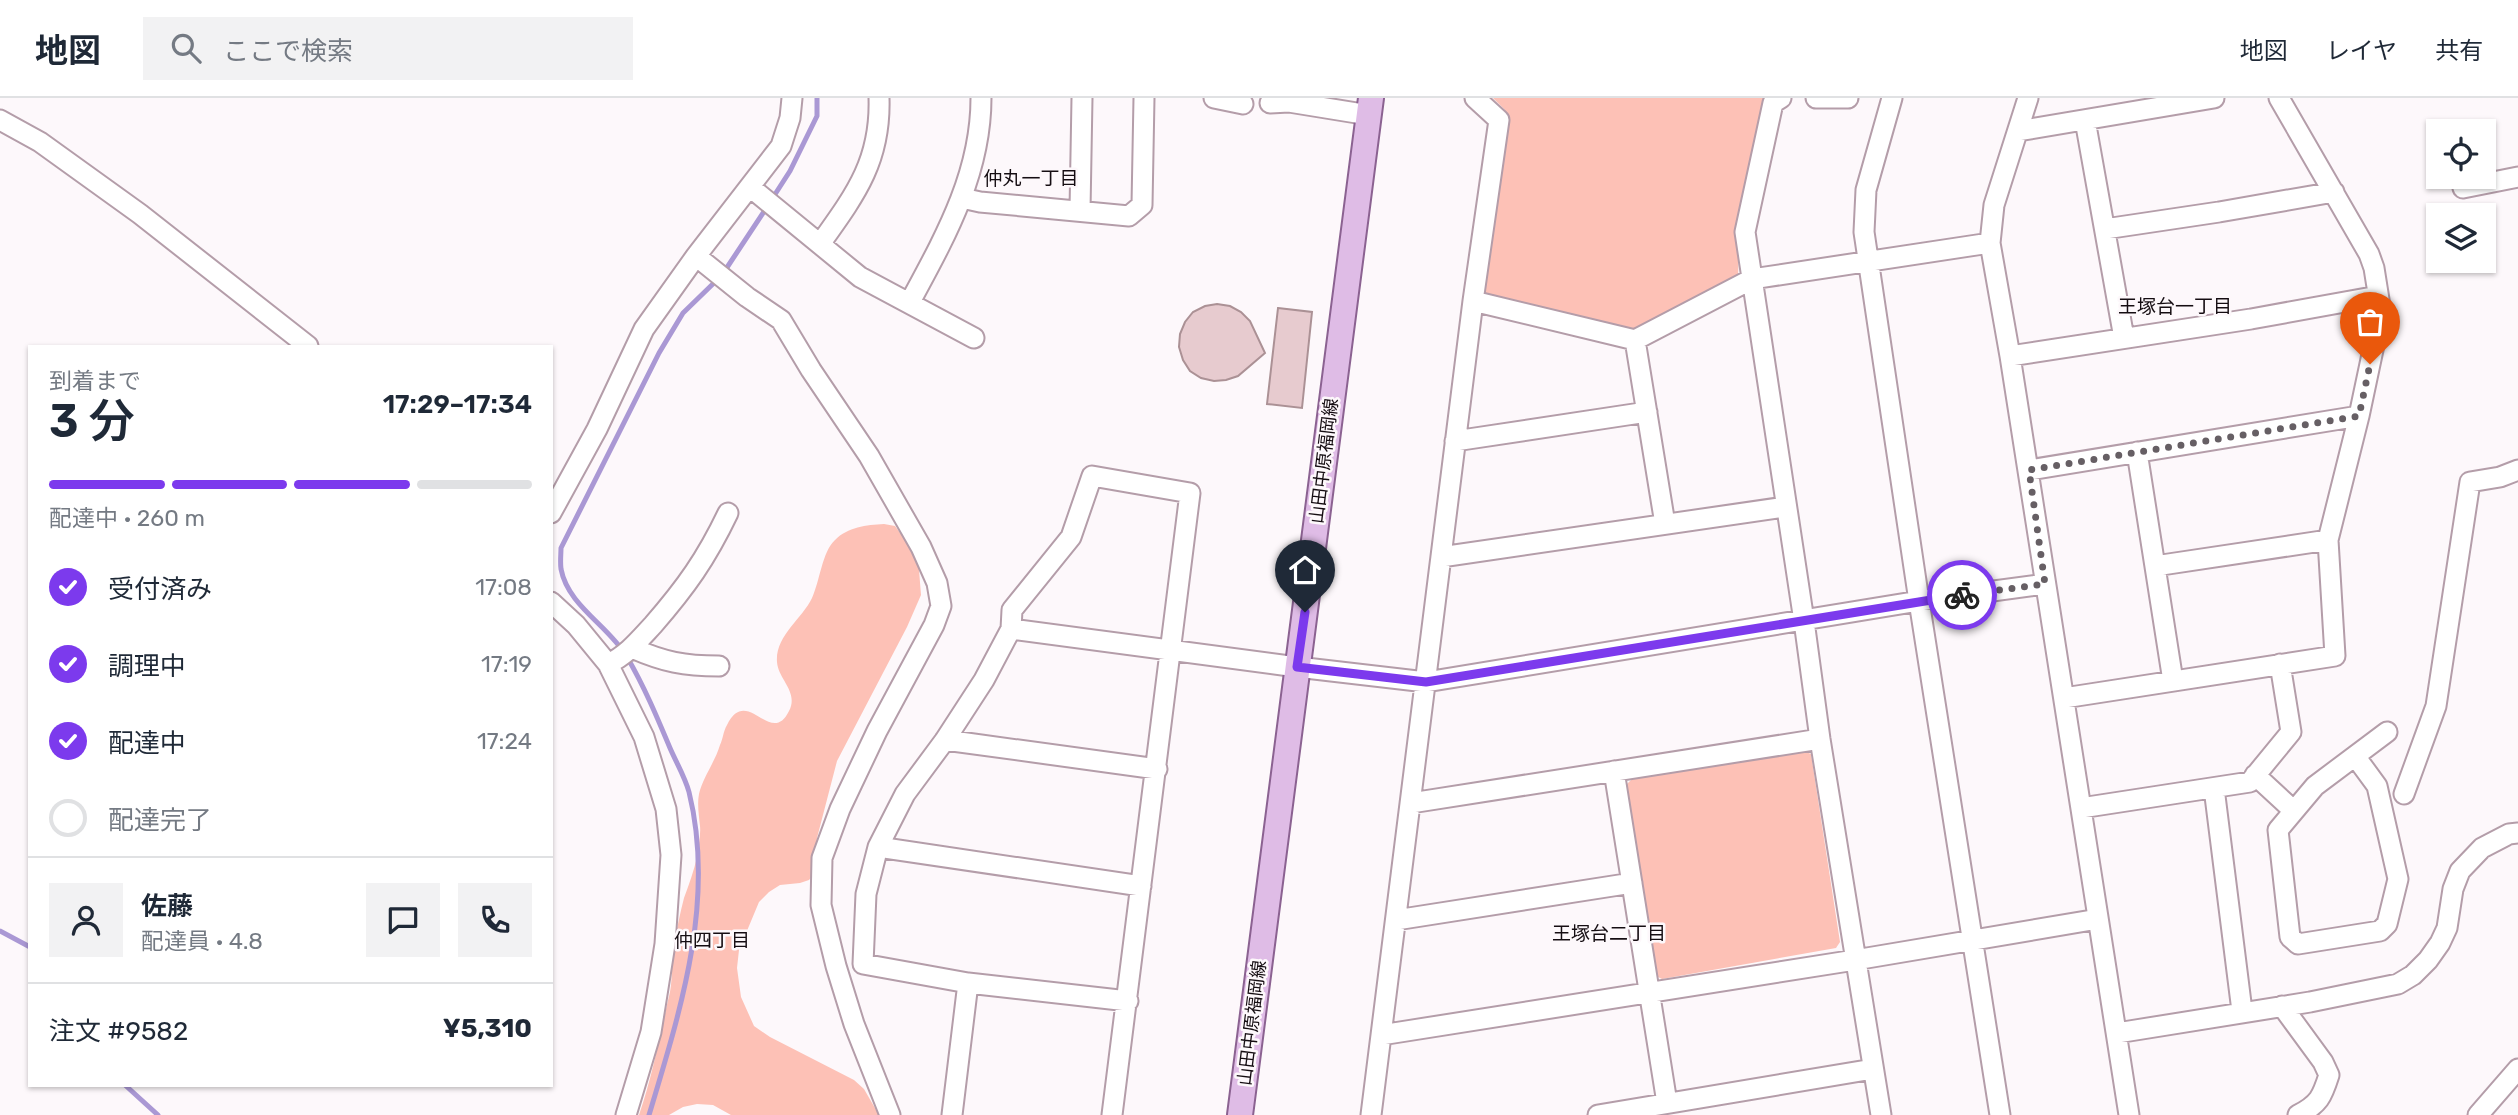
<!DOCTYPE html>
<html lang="ja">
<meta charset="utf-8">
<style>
:root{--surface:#fff;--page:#f2f2f3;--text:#1f2937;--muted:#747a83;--line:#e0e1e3;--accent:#7c3aed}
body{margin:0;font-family:Rubik,"Noto Sans JP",sans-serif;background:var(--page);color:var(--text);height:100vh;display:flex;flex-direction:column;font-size:26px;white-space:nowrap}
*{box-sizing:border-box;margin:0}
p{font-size:23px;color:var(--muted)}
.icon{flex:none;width:38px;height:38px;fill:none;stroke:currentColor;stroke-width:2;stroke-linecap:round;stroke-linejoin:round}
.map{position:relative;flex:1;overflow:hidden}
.sheet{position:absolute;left:28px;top:247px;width:525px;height:742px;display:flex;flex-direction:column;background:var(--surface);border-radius:0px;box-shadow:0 2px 5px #0004}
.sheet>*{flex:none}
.controls{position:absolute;left:2426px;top:21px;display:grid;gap:14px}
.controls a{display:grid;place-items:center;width:70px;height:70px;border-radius:0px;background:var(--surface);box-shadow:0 2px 5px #0004;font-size:35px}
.pin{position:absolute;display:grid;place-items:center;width:60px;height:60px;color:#fff;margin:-72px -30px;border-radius:50% 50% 50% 0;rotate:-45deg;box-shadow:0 0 7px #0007}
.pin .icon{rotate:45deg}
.courier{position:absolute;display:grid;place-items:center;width:70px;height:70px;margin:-35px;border:5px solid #7c3aed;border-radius:50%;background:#fff;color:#222;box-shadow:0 2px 9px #0007}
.overview em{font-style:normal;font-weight:600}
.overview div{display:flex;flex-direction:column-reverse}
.overview{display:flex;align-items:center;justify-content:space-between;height:119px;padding:0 21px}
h1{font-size:46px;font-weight:600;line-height:52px}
.bar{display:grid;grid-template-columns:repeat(4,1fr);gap:10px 7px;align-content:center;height:84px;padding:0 21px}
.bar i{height:9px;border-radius:5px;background:var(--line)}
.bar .active{background:var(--accent)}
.bar p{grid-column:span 4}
.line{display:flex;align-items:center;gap:18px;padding:0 21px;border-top:2px solid var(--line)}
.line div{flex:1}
.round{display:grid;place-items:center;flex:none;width:74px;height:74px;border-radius:0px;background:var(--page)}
ol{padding:0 21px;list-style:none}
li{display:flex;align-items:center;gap:21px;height:77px}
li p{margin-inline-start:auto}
li .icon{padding:7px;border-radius:50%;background:var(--accent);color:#fff;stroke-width:4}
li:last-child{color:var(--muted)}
li i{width:38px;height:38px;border:4px solid var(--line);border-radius:50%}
header{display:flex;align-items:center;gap:42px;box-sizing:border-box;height:98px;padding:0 35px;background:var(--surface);border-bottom:2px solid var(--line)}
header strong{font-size:33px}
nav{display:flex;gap:38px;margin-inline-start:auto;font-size:24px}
.search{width:490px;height:63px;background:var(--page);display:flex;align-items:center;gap:18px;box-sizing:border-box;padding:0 24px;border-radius:0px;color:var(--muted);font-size:26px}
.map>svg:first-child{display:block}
.green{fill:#fdc1b6}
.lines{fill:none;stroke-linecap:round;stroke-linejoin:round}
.stream{stroke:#aa98d4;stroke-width:5}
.building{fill:#e7cbcf;stroke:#ab9195;stroke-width:2}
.minor-casing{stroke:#b49da9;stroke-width:23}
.major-casing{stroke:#8b6291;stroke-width:28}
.minor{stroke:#fff;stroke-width:19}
.major{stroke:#dfbce6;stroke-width:24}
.done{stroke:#665f64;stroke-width:7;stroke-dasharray:0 12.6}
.route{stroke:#7c3aed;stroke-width:9}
.labels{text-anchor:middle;stroke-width:5;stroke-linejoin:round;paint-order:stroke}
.street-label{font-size:18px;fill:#150d12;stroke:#fdf8fb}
.neighbourhood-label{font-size:19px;fill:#150d12;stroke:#fdf8fb}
</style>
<header>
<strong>地図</strong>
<div class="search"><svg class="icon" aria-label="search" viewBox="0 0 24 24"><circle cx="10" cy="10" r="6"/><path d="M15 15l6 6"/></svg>ここで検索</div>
<nav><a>地図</a><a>レイヤ</a><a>共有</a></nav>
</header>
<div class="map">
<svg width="2518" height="1017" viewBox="0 0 2518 1017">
<rect width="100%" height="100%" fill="#fdf8fb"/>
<path class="green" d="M1493,0H1768L1739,149L1738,179L1640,233L1482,199L1505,12Z
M884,426L895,428L918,459L921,497L907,529L837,663L817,740L814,776L809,782L800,785L780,787L769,794L759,804L739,852L737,870L741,899L754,928L770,939L854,982L864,991L879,1017H731L713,1007L697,1006L683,1009L669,1017H639C653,977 660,935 670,894C673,878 671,862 674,846C677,831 680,815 684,800C689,786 694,773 697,759C698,749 701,738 700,728C699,718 697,706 699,696C703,679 715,664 720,647C723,641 723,634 727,627C747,586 771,650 789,613C799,594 778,581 777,564C775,538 802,521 812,500C820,483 822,454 835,442C848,429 866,427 884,426Z
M1804,653L1811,656L1840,844L1836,850L1662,881L1654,877L1625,688L1633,680Z"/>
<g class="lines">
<path class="stream" d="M772,101L790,73L817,18V0
M724,174L767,109
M0,833L30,849
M125,987L158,1017
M649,1017C680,914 716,803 689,694C685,679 676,664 670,650C657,619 644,588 627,559C609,528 568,508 561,471C560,464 561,456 561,450L659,255L683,215L718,181"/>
</g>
<path class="building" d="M1217,206L1230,208L1241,214L1250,223L1265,255L1238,278L1226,282L1214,283L1201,280L1190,273L1183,262L1179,249L1180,236L1185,224L1193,214L1205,208Z
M1278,210L1312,214L1302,310L1267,306Z"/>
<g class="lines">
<defs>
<path id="minor" d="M1214,0L1243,6
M1781,0L1773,5L1745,134L1804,523L1820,641L1881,1017
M1816,0H1848
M1892,0L1866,92L1864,134L1919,503L2000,1017
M2028,0L1994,107L1990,145L2010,258L2251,221L2378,198
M1270,5L1289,4L1369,17
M0,22L40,44L140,116L308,248
M2085,22L2124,240
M2018,33L2214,0
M750,89L860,179L974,240
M2463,90L2518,79
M962,100L980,104L1129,118L1142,107L1144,0
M1080,112L1082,0
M2105,131L2219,114L2334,94
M820,146C855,97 881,63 879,0
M696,158L747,199L781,222L811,272L869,358L921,449L937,485L941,508L934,527L877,633L840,711L822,760L821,807L836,868L854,926L890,1017
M1473,203L1635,242L1665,426
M910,204C945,139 981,76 981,0
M1635,242L1752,181L1990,145
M2010,258L2129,1017
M1455,343L1647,314
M2137,354L2173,583
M2029,372L2359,318L2381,214L2374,170L2369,156L2279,0
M551,415L597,331L644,231L696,158L781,48L790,20L792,0
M1441,459L1785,409
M2155,468L2328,442
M551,504L576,527L608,566L644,639L666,711L671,757L665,846L651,934L626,1017
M1011,531L1297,569L1426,584L1919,503L2045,486
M632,550C664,564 684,568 719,568
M608,566C627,557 639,542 653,527C686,489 706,461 728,415
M2064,600L2335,558L2328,442L2359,318
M945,642L1157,671
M2355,658L2377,688L2398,781L2387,826L2380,833L2298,846L2290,839L2278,732L2315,688L2387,634
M1614,673L1667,1005
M2255,677L2294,713
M2214,690L2242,913
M2404,696L2436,608L2470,384L2500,379L2518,372
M1411,705L1820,641
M2081,710L2250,684L2291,634L2280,566
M878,749L1141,788
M1396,822L1632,785
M968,885L863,866L866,796L878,749L905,696L945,642L984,582L1011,531L1012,512L1071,439L1092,378L1190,395L1112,1017
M2282,908L2323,964L2329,977C2322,999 2319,1006 2298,1017
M2117,935L2310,904L2398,886L2413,877L2428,862L2440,845L2447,830L2453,791L2460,773L2482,750L2509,736L2518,735
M1381,937L1855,862L2098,821
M952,1017L968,885L1128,903
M1371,1017L1473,203L1499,22L1475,0
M1598,1017L1873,971
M2478,1017L2518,971"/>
<path id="major" d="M1240,1017L1371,0"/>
</defs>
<use href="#minor" class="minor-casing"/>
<use href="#major" class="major-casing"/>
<use href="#minor" class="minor"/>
<use href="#major" class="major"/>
</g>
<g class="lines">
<path class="done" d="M1962,497L2045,486L2029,372L2359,318L2370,266"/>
<path class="route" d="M1305,514L1297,569L1426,584L1962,497"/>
</g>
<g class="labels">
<g class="street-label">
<text transform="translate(1324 363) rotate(-83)" y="6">山田中原福岡線</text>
<text transform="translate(1252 925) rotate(-83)" y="6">山田中原福岡線</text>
</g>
<g class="neighbourhood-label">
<text x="1031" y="87">仲丸一丁目</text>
<text x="2175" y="215">王塚台一丁目</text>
<text x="1609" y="842">王塚台二丁目</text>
<text x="712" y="849">仲四丁目</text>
</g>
</g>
</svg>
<div class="controls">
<a><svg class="icon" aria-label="locate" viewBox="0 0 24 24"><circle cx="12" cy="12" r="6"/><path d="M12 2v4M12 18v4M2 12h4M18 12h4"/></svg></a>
<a><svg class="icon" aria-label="layers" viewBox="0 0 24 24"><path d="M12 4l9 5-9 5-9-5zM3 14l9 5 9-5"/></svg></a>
</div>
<div class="pin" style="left:2370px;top:266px;background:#ea580c"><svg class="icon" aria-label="bag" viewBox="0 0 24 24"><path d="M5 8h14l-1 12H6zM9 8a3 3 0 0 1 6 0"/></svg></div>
<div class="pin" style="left:1305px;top:514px;background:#1f2937"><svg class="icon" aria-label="home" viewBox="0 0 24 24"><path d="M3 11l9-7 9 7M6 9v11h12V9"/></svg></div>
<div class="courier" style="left:1962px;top:497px"><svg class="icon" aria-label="bike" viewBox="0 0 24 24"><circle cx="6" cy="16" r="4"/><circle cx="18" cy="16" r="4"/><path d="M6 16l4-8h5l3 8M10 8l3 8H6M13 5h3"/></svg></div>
<section class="sheet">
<div class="overview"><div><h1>3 分</h1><p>到着まで</p></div><em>17:29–17:34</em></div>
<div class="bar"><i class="active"></i><i class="active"></i><i class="active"></i><i></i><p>配達中 · 260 m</p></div>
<ol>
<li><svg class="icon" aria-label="check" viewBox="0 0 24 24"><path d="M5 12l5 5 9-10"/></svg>受付済み<p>17:08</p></li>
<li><svg class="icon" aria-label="check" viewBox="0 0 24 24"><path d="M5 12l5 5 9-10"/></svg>調理中<p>17:19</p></li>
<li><svg class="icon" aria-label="check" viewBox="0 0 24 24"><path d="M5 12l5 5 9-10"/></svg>配達中<p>17:24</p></li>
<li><i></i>配達完了</li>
</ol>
<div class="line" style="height:126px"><a class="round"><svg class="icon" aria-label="person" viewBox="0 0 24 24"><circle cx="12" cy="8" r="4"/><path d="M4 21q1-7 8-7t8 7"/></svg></a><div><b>佐藤</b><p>配達員 · 4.8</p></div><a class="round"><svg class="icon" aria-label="chat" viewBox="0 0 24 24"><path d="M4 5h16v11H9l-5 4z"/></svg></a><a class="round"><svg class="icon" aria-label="phone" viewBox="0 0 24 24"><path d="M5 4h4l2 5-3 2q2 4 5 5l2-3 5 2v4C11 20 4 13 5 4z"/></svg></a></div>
<div class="line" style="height:91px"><div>注文 #9582</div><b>¥5,310</b></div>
</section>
</div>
